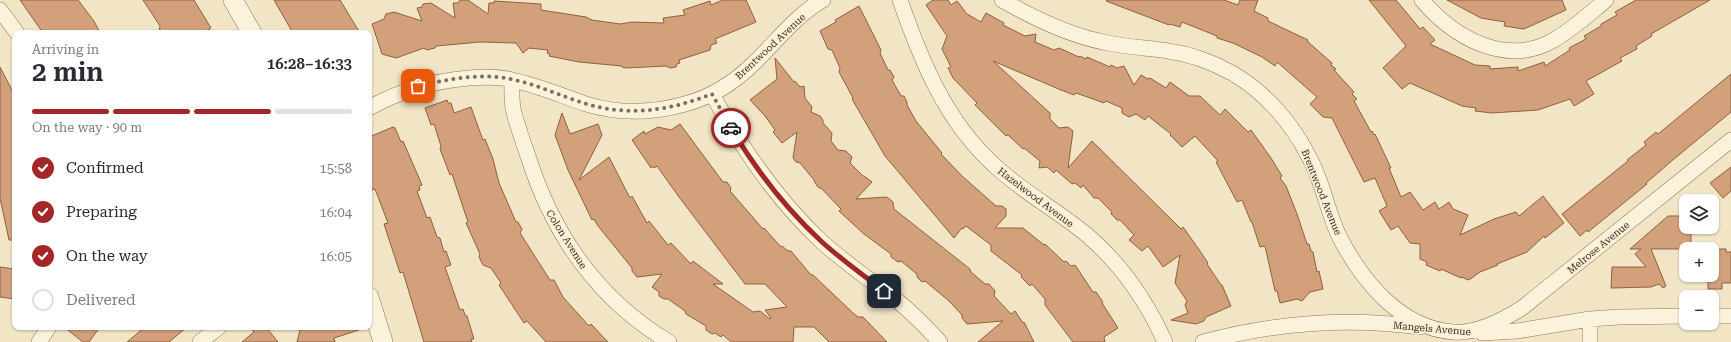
<!DOCTYPE html>
<meta charset="utf-8">
<style>
:root{--surface:#fff;--page:#f7f7f7;--text:#2b2b33;--muted:#7c7c81;--line:#e1e1e2;--accent:#a22726}
body{margin:0;font-family:"Roboto Serif",serif;background:var(--page);color:var(--text);height:100vh;display:flex;flex-direction:column;font-size:15px;white-space:nowrap}
*{box-sizing:border-box;margin:0}
p{font-size:13px;color:var(--muted)}
.icon{flex:none;width:22px;height:22px;fill:none;stroke:currentColor;stroke-width:2;stroke-linecap:round;stroke-linejoin:round}
.map{position:relative;flex:1;overflow:hidden}
.side{position:absolute;left:12px;top:30px;width:360px;height:300px;display:flex;flex-direction:column;background:var(--surface);border-radius:8px;box-shadow:0 1px 3px #0004}
.side>*{flex:none}
.tools{position:absolute;left:1679px;top:194px;display:grid;gap:8px}
.tools a{display:grid;place-items:center;width:40px;height:40px;border-radius:8px;background:var(--surface);box-shadow:0 1px 3px #0004;font-size:20px}
.pin{position:absolute;display:grid;place-items:center;width:34px;height:34px;color:#fff;margin:-17px;border-radius:8px;box-shadow:0 2px 6px #0006}
.courier{position:absolute;display:grid;place-items:center;width:40px;height:40px;margin:-20px;border:3px solid #a22726;border-radius:50%;background:#fff;color:#222;box-shadow:0 1px 5px #0007}
.headline em{font-style:normal;font-weight:600}
.headline div{display:flex;flex-direction:column-reverse}
.headline{display:flex;align-items:center;justify-content:space-between;height:68px;padding:0 20px}
h1{font-size:26px;font-weight:600;line-height:30px}
.bar{display:grid;grid-template-columns:repeat(4,1fr);gap:6px 4px;align-content:center;height:48px;padding:0 20px}
.bar i{height:5px;border-radius:3px;background:var(--line)}
.bar .selected{background:var(--accent)}
.bar p{grid-column:span 4}
ol{padding:0 20px;list-style:none}
li{display:flex;align-items:center;gap:12px;height:44px}
li p{margin-inline-start:auto}
li .icon{padding:4px;border-radius:50%;background:var(--accent);color:#fff;stroke-width:4}
li:last-child{color:var(--muted)}
li i{width:22px;height:22px;border:2px solid var(--line);border-radius:50%}
.map>svg:first-child{display:block}
.building{fill:#d2a07a;stroke:#90603e}
.lines{fill:none;stroke-linecap:round;stroke-linejoin:round}
.minor-casing{stroke:#8f775a;stroke-width:16}
.tertiary-casing{stroke:#8f775a;stroke-width:20}
.minor{stroke:#fbf2db;stroke-width:15}
.tertiary{stroke:#fbf2db;stroke-width:19}
.done{stroke:#7d6f59;stroke-width:4;stroke-dasharray:0 7.2}
.route{stroke:#a22726;stroke-width:5}
.labels{text-anchor:middle;stroke-width:3.5;stroke-linejoin:round;paint-order:stroke}
.street-label{font-size:10px;fill:#3e2f1f;stroke:#f8efd7}
</style>
<div class="map">
<svg width="1731" height="342" viewBox="0 0 1731 342">
<rect width="100%" height="100%" fill="#f1e5c6"/>
<path class="building" d="M20,0H78L94,21L100,33H43Z
M143,0H194L211,28L203,33H159L160,26Z
M274,0H340L360,33H293Z
M460,0H468L488,14L489,3H494V1L541,4V10L586,17L592,20L620,24L632,22L664,23L663,18L685,15L683,10L710,1L711,5L723,0H746L756,22L715,39L717,43L711,45L710,50L679,60L680,63L677,64L676,67L670,68L666,66L626,68L622,67V66L579,62L549,56L550,54L547,53L548,50L529,48L523,53L516,43L480,42L436,46L435,48L427,50L424,48L396,58L382,54L372,24L384,19L386,14L394,12L422,21L417,8L422,7L423,4L431,3L455,18L453,3H458Z
M933,0H948L951,5L957,1L967,14L981,22L986,13L1004,23L1003,25L1025,36L1036,34L1035,42L1054,50L1059,48L1079,57L1080,56L1086,59L1087,57L1110,67L1111,65L1117,68L1124,66L1134,85L1141,75L1148,79L1150,78L1166,88L1170,82L1189,96H1200L1220,115L1225,109L1248,132L1251,130L1271,158L1282,176L1280,178L1286,186L1297,214L1307,244H1309L1311,251L1313,252L1317,272L1319,271L1323,289L1310,292L1302,301L1297,299L1280,303L1277,291H1275L1265,246L1260,247L1252,222H1251L1242,200L1237,202L1216,162L1218,161L1195,136L1182,147L1170,135L1171,134L1148,116L1145,120L1136,114L1129,117L1122,113V108L1106,101L1104,103L1076,93L1074,95L1061,90L993,61L1050,113V119L1059,128L1068,127L1073,131L1068,168L1092,141L1181,229L1183,227L1200,251L1208,263L1207,264L1221,285H1222L1231,306L1206,317L1204,321L1196,324L1171,320L1188,313L1185,305L1187,301L1175,283L1180,255L1163,267L1148,246L1142,251L1129,240L1134,235L1120,220H1117L1111,214L1112,212L1098,198H1094L1083,185L1081,188L1075,183L1072,184L1056,170L1054,173L1047,167L1039,168L1040,161L1024,148L1023,149L1008,135L1006,136L975,105L977,103L953,78L948,68L951,67L942,49L947,36L926,5Z
M1107,0H1224L1238,5L1240,0H1258L1254,11L1268,18V21L1308,40L1307,41L1332,63L1331,65L1336,69L1334,70L1354,92L1352,94L1357,99L1354,101L1371,132L1372,131L1374,135L1375,134L1391,168H1389L1401,197L1410,192L1423,210L1435,202L1439,209L1449,202L1453,209L1468,215L1460,235L1494,219L1516,212L1519,216L1543,196L1564,223L1545,238L1544,236L1527,252L1497,264L1498,265L1480,272L1469,280L1461,277V278L1441,269L1440,271L1426,265L1427,262L1420,259V244L1410,243L1398,226L1391,230L1379,211L1387,206L1375,178L1364,182L1332,118L1323,117L1310,104L1317,97L1277,62L1275,66L1262,57L1233,43L1217,38V36L1182,22L1180,27L1170,24L1169,25L1106,1Z
M1369,0H1396L1420,29L1423,27L1435,40L1430,44L1475,65L1490,66V69L1518,67V71L1544,62L1545,66L1570,50L1569,48L1586,39L1584,36L1601,26V24L1617,15L1615,12L1636,0H1710L1651,34L1652,36L1636,46L1637,49L1620,58L1622,61L1586,81L1594,94L1574,106L1570,99L1538,110L1492,113L1475,111L1476,108L1462,106L1410,83L1402,89L1383,68L1406,46Z
M1447,0H1562L1566,10L1524,29L1504,26L1505,22L1481,18Z
M859,6L881,50L880,53L888,70H890L894,77L892,80L901,96H904L907,102V105L916,121L942,153L941,154L962,176L996,206H1002L1006,209V216L995,228H1023L1044,245L1045,244L1064,262L1066,261L1071,266L1075,265L1093,292H1096L1103,302L1102,303L1118,328L1104,337L1105,342H1073L1045,305V299L1032,284L1030,286L1021,277L1022,275L991,251V245L966,226L963,229L962,228L954,238L885,156L852,99L853,98L839,72L840,68L832,50L828,49L820,31L836,22L835,20Z
M775,58L794,82L795,81L800,87L804,86L805,98L812,107L811,112L820,116L823,120V123L832,133L831,141L838,150L846,151L852,157L850,163L863,176H864L872,182L856,199L887,197L893,202L894,209L970,269L971,272L985,284H989L995,291L994,296L1011,314L1015,311L1023,323L1024,322L1034,342H978L1003,321L967,324L962,318V315L949,301L925,281L922,282L917,277V274L901,261L898,262L891,257V254L864,234L839,211L841,209L821,188H819L815,183L814,180L800,163L796,162L793,158L797,132L782,143L773,132L775,130L765,116L750,100L777,79Z
M0,67L15,96V240H9L0,198Z
M1731,74V112L1674,159L1646,183L1647,184L1588,232L1587,230L1580,236L1562,214L1628,161L1627,160L1646,145L1644,142L1656,132L1658,134Z
M447,100L448,103H451L454,113L471,107L480,132L483,140L485,139L493,159L499,183L516,222H518L522,229L520,233L550,280H554L563,297L589,326L591,324L608,342H546L527,321L524,323L499,285L501,283L491,268L483,265L479,257L480,254L466,223L468,222L452,174L450,175L440,149L441,146L434,124L431,125L425,108Z
M562,113L570,134L598,124L602,135L579,180L609,157L630,198L632,196L647,223L649,221L668,245L671,243L691,264L693,261L723,284H713L753,312L760,311L770,319L771,318L765,310L787,307L765,284H745L679,197L657,166L654,168L652,166L651,168L632,140L644,131L645,134L658,127L671,130L680,124L723,182H727L731,188L730,191L763,229L764,228L781,247L782,246L788,251H791L811,275H813L852,312L858,317H863L887,342H829L814,327H794L793,342H731L723,335L721,337L715,333L712,334L706,330V326L686,314L685,311L668,299H664L659,296V292L652,287L662,274L637,277L632,271V268L598,226L594,219L592,220L568,170L555,135Z
M393,127L395,128L401,142L403,141L422,185L419,186L420,190L417,191L427,218L430,217L437,237L440,238L444,252L446,251L451,265L445,267L460,310L463,309L465,315L467,316L474,339H471L472,342H424L403,272L400,273L384,224L388,223L375,189L369,191V137Z
M1731,167V191L1723,198L1710,183Z
M1668,216H1683V223H1686V227H1691V249H1651L1666,286L1663,288L1659,284L1651,287L1611,288L1612,267H1646L1635,254L1641,249H1630Z
M1712,249H1726V252H1731V283H1722V289H1708V275H1712Z
M0,267L15,269V299L0,297Z
M64,327H100L89,342H83Z
M145,327H187L169,342H127Z
M250,327H266L278,342H242L254,332Z
M312,327H359V330L334,338L335,342H297L300,330Z"/>
<g class="lines">
<defs>
<path id="minor" d="M900,0C921,60 945,120 993,164C1022,192 1057,210 1087,235C1121,264 1147,302 1165,342
M1002,0C1035,19 1070,36 1108,43C1128,47 1148,48 1168,51C1190,54 1212,62 1232,73C1265,92 1292,123 1309,157C1323,182 1327,211 1339,236C1362,281 1400,328 1453,332C1477,334 1503,320 1522,308L1731,140
M1422,0C1453,37 1505,67 1552,41C1572,30 1589,14 1606,0
M0,10L17,33
M512,80C512,90 511,102 514,113C518,127 523,142 528,156C553,235 597,299 669,342
M712,94C742,149 776,199 822,242C845,263 871,280 896,300C912,312 926,327 940,342
M369,108C401,90 433,81 469,78C483,77 498,76 512,80C537,85 562,96 586,104C618,114 653,113 685,104C711,97 735,82 754,63C777,41 796,15 823,0
M1712,316H1731
M1590,319V342
M1482,333L1517,331L1590,319L1619,317L1686,316
M39,342L49,327
M200,342L219,327
M1203,342C1274,323 1347,317 1420,327"/>
<path id="tertiary" d="M233,0L252,33
M369,297L383,342"/>
</defs>
<use href="#minor" class="minor-casing"/>
<use href="#tertiary" class="tertiary-casing"/>
<use href="#minor" class="minor"/>
<use href="#tertiary" class="tertiary"/>
</g>
<g class="lines">
<path class="done" d="M418,86C444,80 471,75 497,77C528,80 557,95 587,104C630,117 671,110 712,94L731,128"/>
<path class="route" d="M731,128C756,170 786,209 822,242C842,260 863,275 884,291"/>
</g>
<g class="labels">
<g class="street-label">
<text transform="translate(770 46) rotate(-43)" y="4">Brentwood Avenue</text>
<text transform="translate(1322 192) rotate(68)" y="4">Brentwood Avenue</text>
<text transform="translate(1036 197) rotate(37)" y="4">Hazelwood Avenue</text>
<text transform="translate(567 239) rotate(58)" y="4">Colon Avenue</text>
<text transform="translate(1598 247) rotate(-39)" y="4">Melrose Avenue</text>
<text transform="translate(1432 328) rotate(5)" y="4">Mangels Avenue</text>
</g>
</g>
</svg>
<div class="tools">
<a><svg class="icon" aria-label="layers" viewBox="0 0 24 24"><path d="M12 4l9 5-9 5-9-5zM3 14l9 5 9-5"/></svg></a>
<a>+</a>
<a>−</a>
</div>
<div class="pin" style="left:418px;top:86px;background:#ea580c"><svg class="icon" aria-label="bag" viewBox="0 0 24 24"><path d="M5 8h14l-1 12H6zM9 8a3 3 0 0 1 6 0"/></svg></div>
<div class="pin" style="left:884px;top:291px;background:#1f2937"><svg class="icon" aria-label="home" viewBox="0 0 24 24"><path d="M3 11l9-7 9 7M6 9v11h12V9"/></svg></div>
<div class="courier" style="left:731px;top:128px"><svg class="icon" aria-label="car" viewBox="0 0 24 24"><path d="M5 17H2v-5l4-1 3-4h7l3 4 3 1v5h-3M9 17h6M6 11h13"/><circle cx="7" cy="17" r="2"/><circle cx="17" cy="17" r="2"/></svg></div>
<section class="side">
<div class="headline"><div><h1>2 min</h1><p>Arriving in</p></div><em>16:28–16:33</em></div>
<div class="bar"><i class="selected"></i><i class="selected"></i><i class="selected"></i><i></i><p>On the way · 90 m</p></div>
<ol>
<li><svg class="icon" aria-label="check" viewBox="0 0 24 24"><path d="M5 12l5 5 9-10"/></svg>Confirmed<p>15:58</p></li>
<li><svg class="icon" aria-label="check" viewBox="0 0 24 24"><path d="M5 12l5 5 9-10"/></svg>Preparing<p>16:04</p></li>
<li><svg class="icon" aria-label="check" viewBox="0 0 24 24"><path d="M5 12l5 5 9-10"/></svg>On the way<p>16:05</p></li>
<li><i></i>Delivered</li>
</ol>
</section>
</div>
